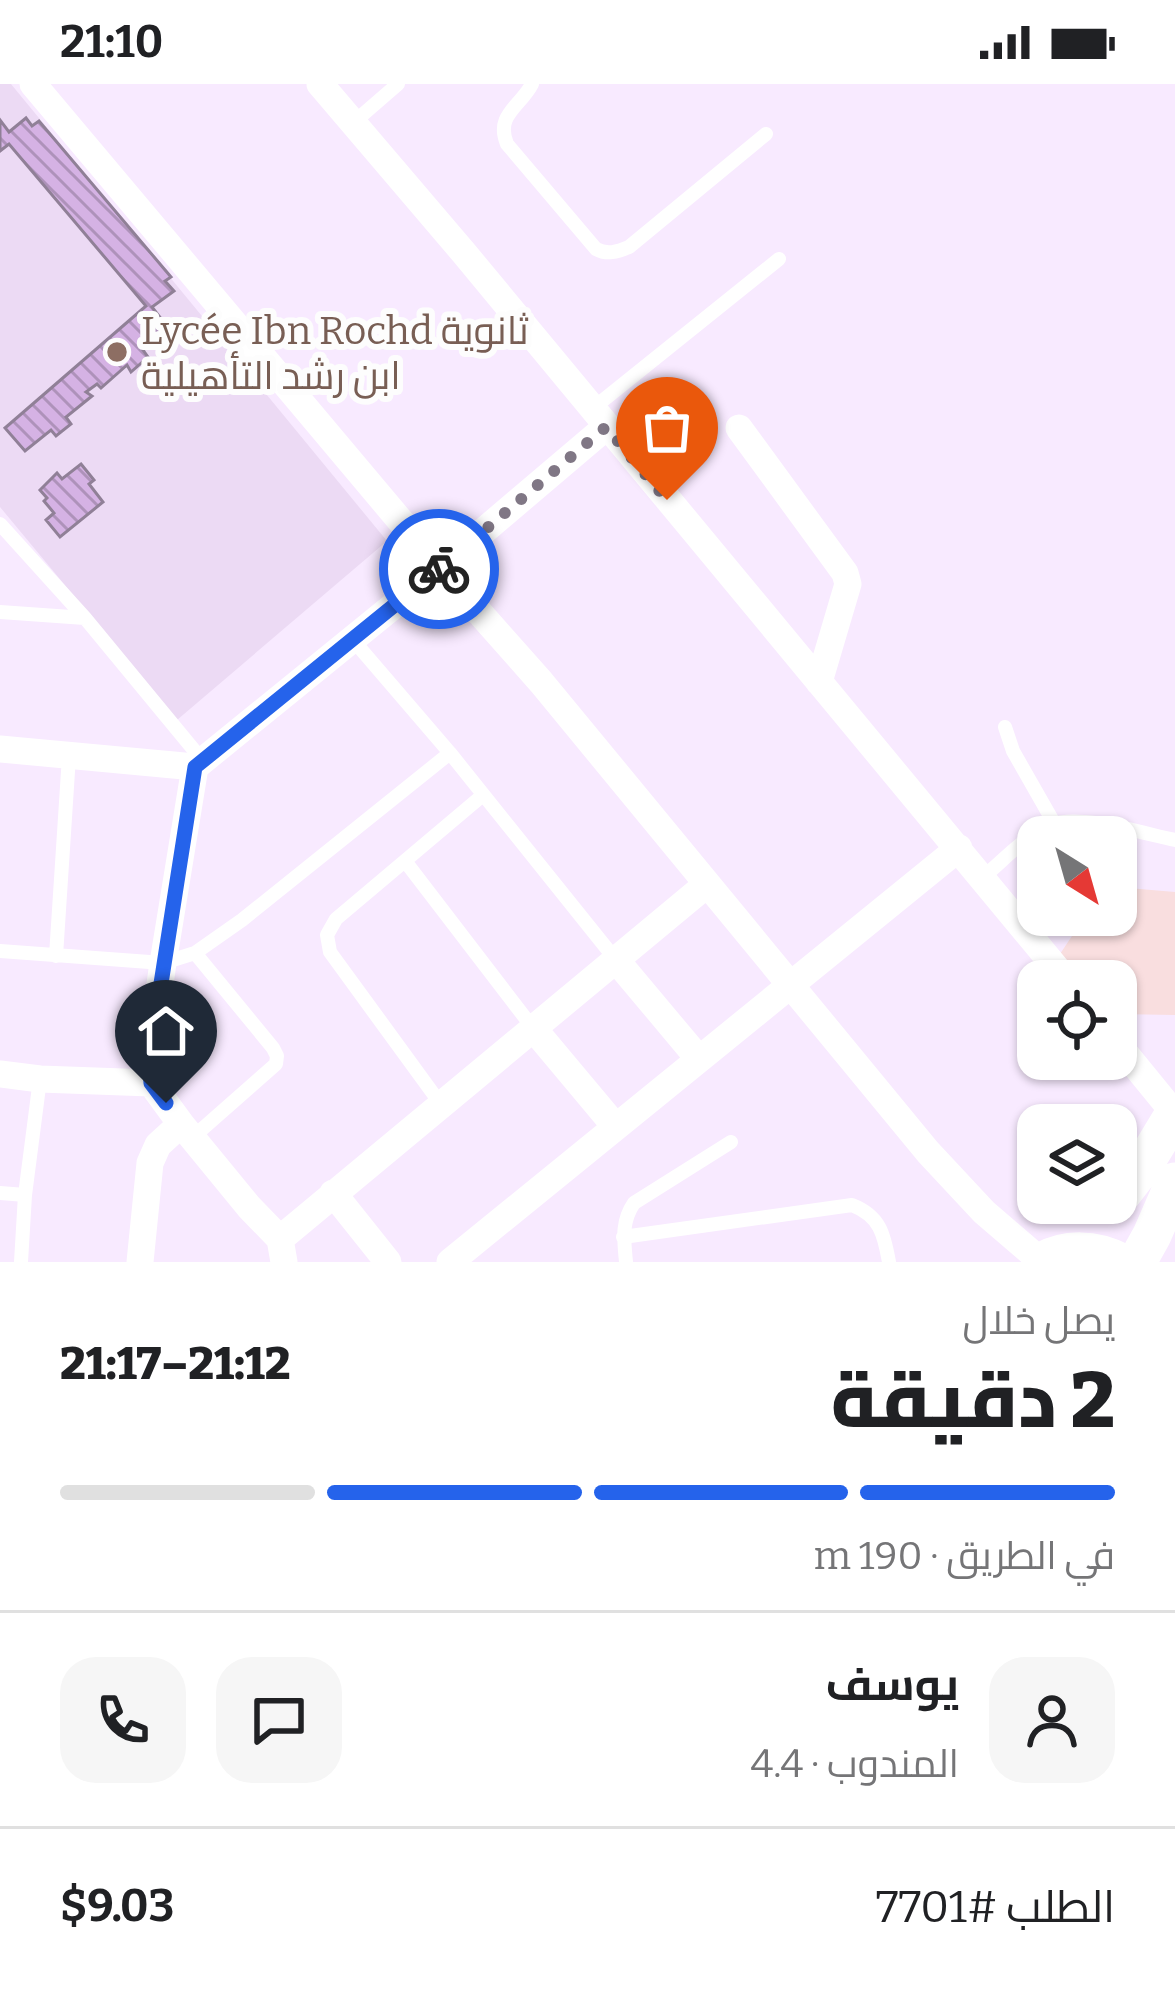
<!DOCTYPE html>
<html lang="ar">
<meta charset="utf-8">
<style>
:root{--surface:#fff;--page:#f6f6f6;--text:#202124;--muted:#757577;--line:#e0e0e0;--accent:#2563eb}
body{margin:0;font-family:Bitter,Cairo,serif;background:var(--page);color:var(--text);direction:rtl;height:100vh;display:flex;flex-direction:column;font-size:45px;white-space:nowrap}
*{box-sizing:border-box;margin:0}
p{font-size:39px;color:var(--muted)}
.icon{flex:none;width:66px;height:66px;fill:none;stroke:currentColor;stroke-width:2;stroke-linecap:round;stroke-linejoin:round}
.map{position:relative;height:1178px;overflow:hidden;direction:ltr}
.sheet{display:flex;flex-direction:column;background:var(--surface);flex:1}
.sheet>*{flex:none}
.needle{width:78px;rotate:143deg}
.tools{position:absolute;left:1017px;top:732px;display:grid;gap:24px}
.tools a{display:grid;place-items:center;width:120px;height:120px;border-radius:24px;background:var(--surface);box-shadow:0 3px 9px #0004;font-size:60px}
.pin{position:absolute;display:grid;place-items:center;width:102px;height:102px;color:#fff;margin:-123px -51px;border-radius:50% 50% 50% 0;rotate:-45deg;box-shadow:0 0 12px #0007}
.pin .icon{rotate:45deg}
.courier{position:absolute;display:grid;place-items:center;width:120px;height:120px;margin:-60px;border:9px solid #2563eb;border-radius:50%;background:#fff;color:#222;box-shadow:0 3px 15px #0007}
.head em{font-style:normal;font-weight:800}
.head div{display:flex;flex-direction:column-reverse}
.head{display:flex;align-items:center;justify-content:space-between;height:204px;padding:0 60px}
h1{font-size:78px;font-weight:800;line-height:90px}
.bar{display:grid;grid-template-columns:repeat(4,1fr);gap:18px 12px;align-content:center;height:144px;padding:0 60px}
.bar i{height:15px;border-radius:9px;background:var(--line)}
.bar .current{background:var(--accent)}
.bar p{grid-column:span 4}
.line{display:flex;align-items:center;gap:30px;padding:0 60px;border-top:3px solid var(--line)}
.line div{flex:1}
.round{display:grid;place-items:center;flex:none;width:126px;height:126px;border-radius:36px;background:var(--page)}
.status{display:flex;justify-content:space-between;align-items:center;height:84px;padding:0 60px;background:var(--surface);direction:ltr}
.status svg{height:33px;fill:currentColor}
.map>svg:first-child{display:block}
.built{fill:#ecdaf4}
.medical{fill:#f9dedf}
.building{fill:url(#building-back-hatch);stroke:#908097;stroke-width:3}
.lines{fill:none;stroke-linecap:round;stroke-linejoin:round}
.lane{stroke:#fff;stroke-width:14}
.street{stroke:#fff;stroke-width:27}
.secondary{stroke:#fff;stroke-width:39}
.done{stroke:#807785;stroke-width:12;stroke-dasharray:0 21.6}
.route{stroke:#2563eb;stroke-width:15}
.education-dot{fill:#8d6e63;stroke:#fdfdfd;stroke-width:4.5}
.labels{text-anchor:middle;stroke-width:12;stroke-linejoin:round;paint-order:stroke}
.education-label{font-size:39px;fill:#785e54;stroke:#fdfdfd;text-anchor:start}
</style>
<div class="status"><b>21:10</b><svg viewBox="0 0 49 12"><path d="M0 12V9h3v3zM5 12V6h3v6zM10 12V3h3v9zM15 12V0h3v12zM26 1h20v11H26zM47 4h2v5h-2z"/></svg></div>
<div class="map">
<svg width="1175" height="1178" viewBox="0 0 1175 1178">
<defs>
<pattern id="building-back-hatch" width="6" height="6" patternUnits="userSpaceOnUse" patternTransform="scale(3)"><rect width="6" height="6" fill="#d5b2e4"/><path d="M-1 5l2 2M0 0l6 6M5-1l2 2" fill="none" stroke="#ae92ba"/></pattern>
</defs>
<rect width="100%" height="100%" fill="#f8eaff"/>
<path class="built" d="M0,0H11L387,457L177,636L0,423Z"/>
<path class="medical" d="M1116,803L1175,808V931L1116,930V897H1084L1060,870L1086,831H1116Z"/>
<path class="building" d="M26,34L32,42L39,37L171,193L165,197L174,207L152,223L169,245L143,266L148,273L131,288L127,281L101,304L97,300L86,308L92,312L66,333L71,340L56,352L51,346L25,367L5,344L146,222L9,60L0,67V36L9,48Z
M81,380L94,396L89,400L103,418L60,453L46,436L54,429L44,417L47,414L40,406L57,389L62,395Z"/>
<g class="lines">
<path class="lane" d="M532,0C520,23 495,31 507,60L596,165C607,171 617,168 629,163L766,50
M353,39L398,0
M591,326L779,175
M0,440L85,534L203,677
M0,528L85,534
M353,556L450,669L616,876
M1005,643L1013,667L1054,739
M405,777L533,944
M982,794C1003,777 1026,751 1051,741C1079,729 1145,750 1175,756
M0,867L163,879L195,869L242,836L450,669
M56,872L69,672
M440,1019L330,868L327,851L336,835L483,711
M192,1054L276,980L277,972L273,964L195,869
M0,1109L25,1111
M623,1153L852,1121C880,1132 884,1150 889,1178
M21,1178L25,1111L40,995
M626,1178C624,1156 621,1138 634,1119L731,1058"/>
<path class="street" d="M33,0L440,484L541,598L928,1068L984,1128L1041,1177
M320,0L464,169L1067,897
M739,344L845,489L848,500L819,598
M0,665L195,683
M616,876L699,975
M533,944L615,1042
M1116,958L1174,1029
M0,990L40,995L151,999
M333,1109L388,1178
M280,1155L706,801
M140,1178L150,1079L158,1061L181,1040
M284,1178L280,1155L249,1123L181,1040L151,999L149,976L163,879L195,683L440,484L606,343
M450,1178L959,764"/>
<path class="secondary" d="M1116,1117L1143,1082L1175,1029
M1041,1178C1066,1164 1095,1165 1120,1178
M1137,1178L1152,1151L1175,1098"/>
</g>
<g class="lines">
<path class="done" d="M439,485L606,343L667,416"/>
<path class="route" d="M166,1019L151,999L149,976L195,683L439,485"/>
</g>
<circle class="education-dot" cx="117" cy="268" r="12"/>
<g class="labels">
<g class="education-label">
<text x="141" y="260">Lycée Ibn Rochd ثانوية<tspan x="141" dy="45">ابن رشد التأهيلية</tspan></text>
</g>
</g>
</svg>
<div class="tools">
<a><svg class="needle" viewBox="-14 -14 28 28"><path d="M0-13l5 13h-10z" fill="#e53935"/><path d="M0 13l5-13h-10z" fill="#757577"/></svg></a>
<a><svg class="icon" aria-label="locate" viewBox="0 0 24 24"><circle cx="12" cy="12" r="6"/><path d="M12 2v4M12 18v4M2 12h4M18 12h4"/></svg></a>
<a><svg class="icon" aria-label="layers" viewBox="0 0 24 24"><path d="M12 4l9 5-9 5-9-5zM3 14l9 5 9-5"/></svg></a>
</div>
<div class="pin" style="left:667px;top:416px;background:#ea580c"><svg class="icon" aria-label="bag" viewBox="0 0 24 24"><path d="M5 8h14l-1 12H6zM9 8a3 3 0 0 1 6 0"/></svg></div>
<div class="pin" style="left:166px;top:1019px;background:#1f2937"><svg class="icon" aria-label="home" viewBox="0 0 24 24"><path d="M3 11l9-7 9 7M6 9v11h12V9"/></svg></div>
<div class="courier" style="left:439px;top:485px"><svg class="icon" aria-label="bike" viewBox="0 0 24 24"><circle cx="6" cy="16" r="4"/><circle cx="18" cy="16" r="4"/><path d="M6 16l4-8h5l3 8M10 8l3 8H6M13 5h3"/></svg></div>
</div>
<section class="sheet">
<div class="head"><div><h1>2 دقيقة</h1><p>يصل خلال</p></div><em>21:12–21:17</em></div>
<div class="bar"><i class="current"></i><i class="current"></i><i class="current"></i><i></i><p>في الطريق · 190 m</p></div>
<div class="line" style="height:216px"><a class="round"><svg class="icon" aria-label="person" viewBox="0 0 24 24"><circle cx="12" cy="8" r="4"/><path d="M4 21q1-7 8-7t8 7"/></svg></a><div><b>يوسف</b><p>المندوب · 4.4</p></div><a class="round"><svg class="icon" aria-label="chat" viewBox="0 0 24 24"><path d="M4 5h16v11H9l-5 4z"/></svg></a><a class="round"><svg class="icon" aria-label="phone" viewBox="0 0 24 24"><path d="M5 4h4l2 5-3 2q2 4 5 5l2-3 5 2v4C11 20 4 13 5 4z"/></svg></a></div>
<div class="line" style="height:156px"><div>الطلب #7701</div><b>$9.03</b></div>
</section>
